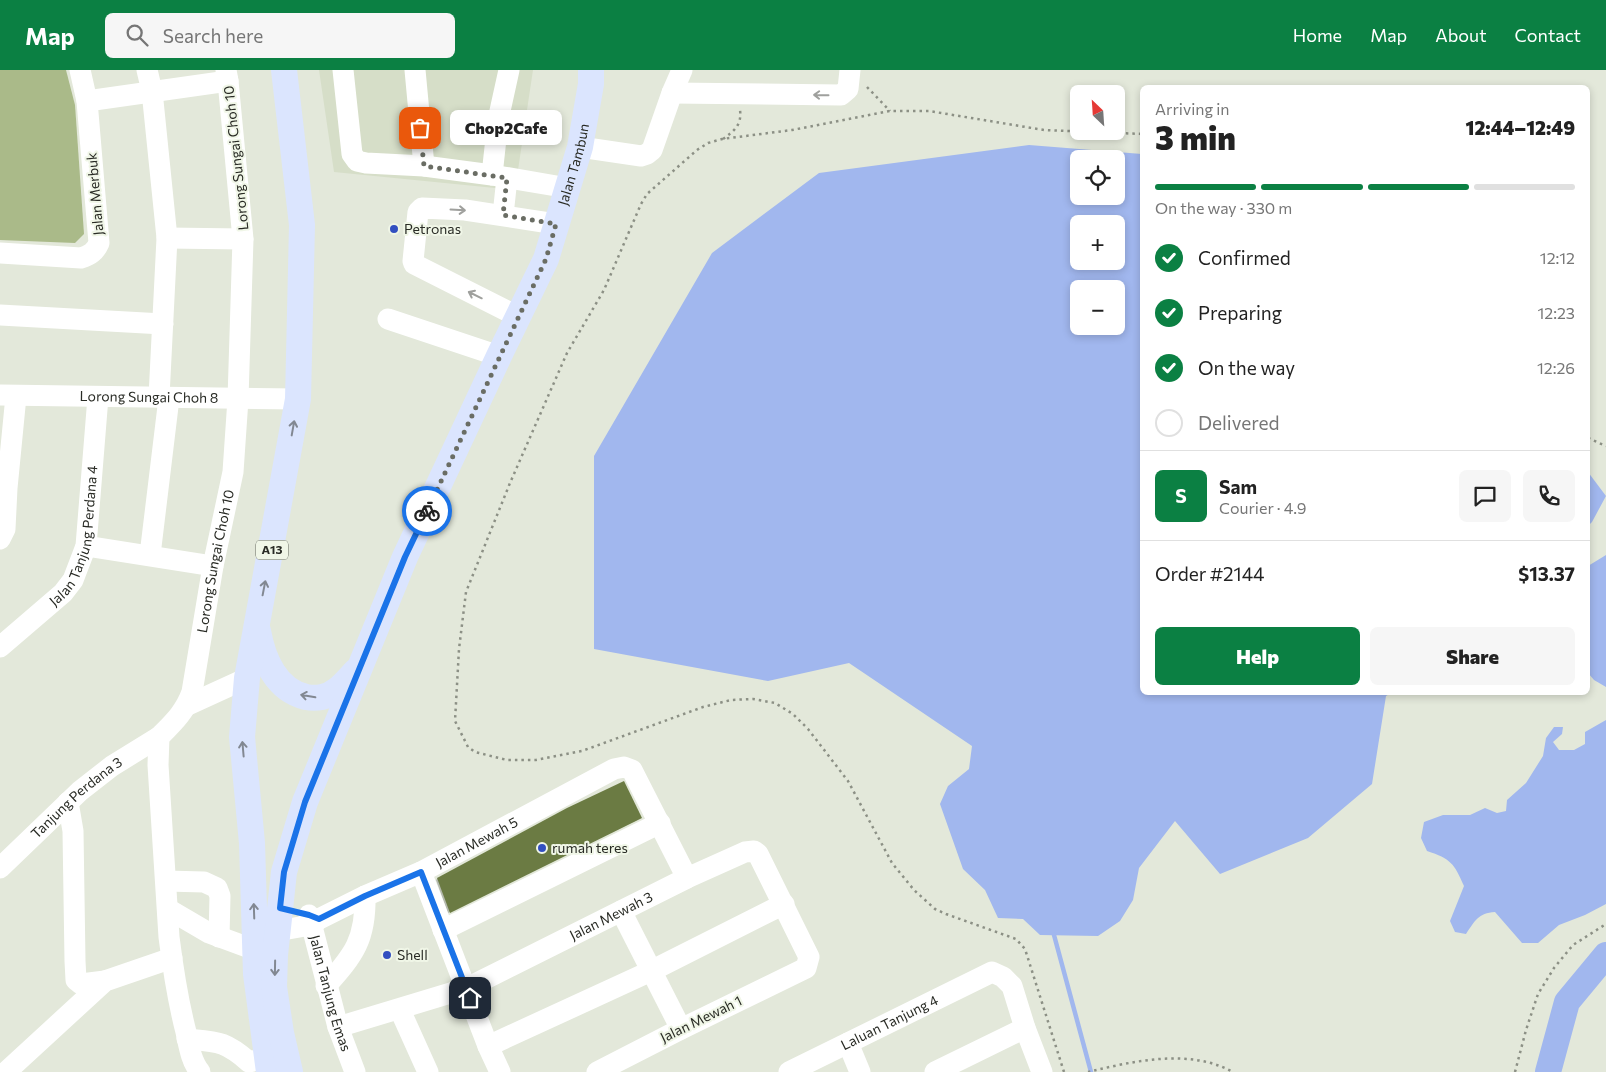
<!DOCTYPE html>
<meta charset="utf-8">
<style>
:root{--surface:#fff;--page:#f6f6f6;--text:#222;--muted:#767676;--line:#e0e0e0;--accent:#0b8043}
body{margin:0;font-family:Commissioner,sans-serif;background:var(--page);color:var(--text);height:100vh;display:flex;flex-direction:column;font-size:19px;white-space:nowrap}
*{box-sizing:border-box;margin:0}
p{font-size:16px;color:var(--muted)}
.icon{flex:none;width:28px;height:28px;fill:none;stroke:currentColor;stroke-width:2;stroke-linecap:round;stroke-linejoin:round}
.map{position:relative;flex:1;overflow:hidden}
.details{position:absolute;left:1140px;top:15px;width:450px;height:610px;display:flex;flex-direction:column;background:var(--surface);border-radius:8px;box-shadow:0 2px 8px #0003}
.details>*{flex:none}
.needle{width:32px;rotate:335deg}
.controls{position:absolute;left:1070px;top:15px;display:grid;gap:10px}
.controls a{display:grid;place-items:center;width:55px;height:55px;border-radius:8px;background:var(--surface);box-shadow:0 2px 8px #0003;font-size:25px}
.pin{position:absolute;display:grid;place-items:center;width:42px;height:42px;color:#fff;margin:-21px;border-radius:10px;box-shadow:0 2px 8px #0006}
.courier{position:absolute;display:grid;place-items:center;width:50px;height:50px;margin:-25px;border:4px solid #1a73e8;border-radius:50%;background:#fff;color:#222;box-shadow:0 1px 6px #0007}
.bubble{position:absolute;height:35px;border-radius:8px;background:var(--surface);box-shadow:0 2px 8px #0003;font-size:16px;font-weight:800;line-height:35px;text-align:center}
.summary em{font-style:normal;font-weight:800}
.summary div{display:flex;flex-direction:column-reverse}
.summary{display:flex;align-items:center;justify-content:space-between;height:85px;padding:0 15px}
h1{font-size:32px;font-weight:800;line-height:38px}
.bar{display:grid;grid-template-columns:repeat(4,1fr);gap:8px 5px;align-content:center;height:60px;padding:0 15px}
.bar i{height:6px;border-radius:4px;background:var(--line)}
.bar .on{background:var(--accent)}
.bar p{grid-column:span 4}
.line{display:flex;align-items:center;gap:12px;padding:0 15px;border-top:1px solid var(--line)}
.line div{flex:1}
.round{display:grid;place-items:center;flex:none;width:52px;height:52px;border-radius:8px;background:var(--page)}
ol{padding:0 15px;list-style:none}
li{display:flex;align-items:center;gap:15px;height:55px}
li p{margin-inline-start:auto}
li .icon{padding:5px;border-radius:50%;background:var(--accent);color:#fff;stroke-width:4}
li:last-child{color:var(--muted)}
li i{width:28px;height:28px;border:2px solid var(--line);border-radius:50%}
.cta{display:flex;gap:10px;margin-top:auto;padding:10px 15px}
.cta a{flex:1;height:58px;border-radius:8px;background:var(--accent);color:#fff;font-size:20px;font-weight:800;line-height:58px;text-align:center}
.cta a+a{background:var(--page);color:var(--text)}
header{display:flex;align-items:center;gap:30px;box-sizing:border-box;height:70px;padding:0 25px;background:var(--accent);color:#fff}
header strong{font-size:24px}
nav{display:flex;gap:28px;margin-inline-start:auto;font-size:18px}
.search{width:350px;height:45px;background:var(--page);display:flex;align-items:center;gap:12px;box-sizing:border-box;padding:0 18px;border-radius:8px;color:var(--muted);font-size:19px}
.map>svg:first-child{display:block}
.built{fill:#d6dec8}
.green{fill:#aaba89}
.water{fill:#a1b7ee;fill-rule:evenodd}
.shadow{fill:#0003}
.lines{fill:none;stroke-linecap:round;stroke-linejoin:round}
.stream{stroke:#a1b7ee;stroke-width:4.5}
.river{stroke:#a1b7ee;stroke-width:26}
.building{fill:#6b7b43}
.path{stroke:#8c9085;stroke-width:2.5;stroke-dasharray:2.5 4;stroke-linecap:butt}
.minor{stroke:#fff;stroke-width:21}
.major{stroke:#dbe5fe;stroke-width:26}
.oneway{stroke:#9fa09d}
.oneway2{stroke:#828892}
.done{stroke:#6a6d64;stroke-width:5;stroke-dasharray:0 9}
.route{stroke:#1a73e8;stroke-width:6}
.poi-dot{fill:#324fc0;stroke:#f0f6e7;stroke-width:2}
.labels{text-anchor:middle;stroke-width:4;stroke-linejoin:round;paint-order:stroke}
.shield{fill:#f0f6e7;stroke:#65685f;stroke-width:1}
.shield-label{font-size:12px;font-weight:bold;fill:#292b25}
.street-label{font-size:14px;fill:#292b25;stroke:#f0f6e7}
.poi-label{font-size:14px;fill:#292b25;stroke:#f0f6e7;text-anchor:start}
</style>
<header>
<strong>Map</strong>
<div class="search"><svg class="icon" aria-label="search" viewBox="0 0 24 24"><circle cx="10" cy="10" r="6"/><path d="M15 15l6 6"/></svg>Search here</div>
<nav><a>Home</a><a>Map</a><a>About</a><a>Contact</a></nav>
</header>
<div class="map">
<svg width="1606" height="1002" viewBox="0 0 1606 1002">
<rect width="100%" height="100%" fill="#e3e8da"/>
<path class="built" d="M319,0H533L515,120L334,102Z"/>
<path class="green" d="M0,0H66L75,35L84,164L75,173L0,170Z"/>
<path class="water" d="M1029,75L1142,84V622L1391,623L1386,626L1372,714L1308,768L1220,804L1175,751L1139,798L1133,830L1120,851L1098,866L1040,865L1023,849L998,848L985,820L963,799L940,734L948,716L969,699L972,676L849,593L768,611L594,579V386L712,183L819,103ZM1079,89H1116V126H1079ZM1079,154H1116V191H1079ZM1079,219H1116V256H1079Z
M1588,402L1606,426L1592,452L1588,456Z
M1606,485V617L1594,610L1588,603V496Z
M1606,650V834L1585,845L1559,855L1538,873H1522L1495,842C1478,843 1475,851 1466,864L1455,862L1450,851L1464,816C1454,793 1451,789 1427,781L1421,768L1424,752L1443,745H1470L1485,738L1497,743L1506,741L1507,730L1526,713L1543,686L1546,668L1554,657H1563L1562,664L1553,672L1559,680H1574L1585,674V662Z"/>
<path class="shadow" d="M639,749L448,843L436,810L437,809Z"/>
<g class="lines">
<path class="stream" d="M1054,865L1091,1002"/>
<path class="river" d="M1548,1002L1567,932L1606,885"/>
</g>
<path class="building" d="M624,711L642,748L450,843L437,808L567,738Z"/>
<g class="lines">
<path class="path" d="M867,17L890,41
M723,69C734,61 742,55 740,40
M1588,368L1606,376
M1064,1002L1025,879L1016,869L946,844L935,839L914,820L892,793L848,711L808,659L793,644L775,633L753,629L731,630L703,637L582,681L536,690H507L475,682L468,677L455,651L459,579L466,522L510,413L567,283L604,220L641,134L647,124L697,80L708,73L722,69L792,60L890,41H929L1044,60L1142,64
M1088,1002C1134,991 1189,978 1233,1002
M1515,1002L1526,960L1538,924L1554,898L1573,875L1606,854"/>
<g class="minor">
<path d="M147,0L152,21L167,168L159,327"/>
<path d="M343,0L352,84L357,91L366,93L424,96L492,105L568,118"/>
<path d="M415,0L424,96"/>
<path d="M672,23L841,25L848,19L850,0"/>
<path d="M87,31L228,11"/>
<path d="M580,77L641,86L647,84L652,80L672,23L682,0"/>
<path d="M492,105L498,50L509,0"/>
<path d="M503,145L507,108"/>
<path d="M167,168L243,169"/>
<path d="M0,183L81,188C90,185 95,182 99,173L87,31L80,0"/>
<path d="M0,245L163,254"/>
<path d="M519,247L414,194L413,191L418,142L422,138L465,140L556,154"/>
<path d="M388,249L499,286"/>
<path id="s1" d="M0,325L298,329"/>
<path d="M0,469L5,459L7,418L16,326"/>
<path d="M86,476L213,496"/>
<path d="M150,485L169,328"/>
<path id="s2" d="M0,577L63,523L73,510L86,476L98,327"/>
<path d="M188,635L247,608"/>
<path d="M68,732L73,761L75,891L76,910L81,914L105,911"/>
<path id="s3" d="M0,798L80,721L112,696L159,667"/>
<path d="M421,802L488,976L500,1002"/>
<path d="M166,811L204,812L217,818L220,826L219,867"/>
<path d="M168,839L209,863L255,880"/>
<path d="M621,841L681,959"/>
<path id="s4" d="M309,845L338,957L355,1002"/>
<path d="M443,860L660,753"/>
<path id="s5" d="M277,861L311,855L319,849L365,826L421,802L614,699L624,697L632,700L687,808"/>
<path d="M326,916C354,885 366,869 365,826"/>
<path d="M400,940L428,1002"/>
<path id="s6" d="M338,957L467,918L687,808L745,782L754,781L758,784L809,887L806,898L681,959L597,1002"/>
<path d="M187,969C218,972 225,971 249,992L266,988"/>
<path d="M848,973L860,1002"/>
<path d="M488,976L651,901L784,834"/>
<path d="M6,1002L105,911L172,888"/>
<path id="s7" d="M200,1002C191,991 189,976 186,962C178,931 173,899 169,867L158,695L159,667C173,653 185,642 192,622L213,496L233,402L238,329L243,169L228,11L226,0"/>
<path id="s8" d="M789,1002L992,902L1003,907L1012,916L1025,958L1042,1002"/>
<path d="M935,1002L1025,958"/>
</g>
<g class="major">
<path d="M258,561C263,589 276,620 306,627C311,628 317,628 322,627C337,624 346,611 356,601"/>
<path d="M269,1002L256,904L252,773L242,667L247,608L298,329L302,155L284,0"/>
<path id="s9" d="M290,1002L281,963L274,917L275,885L284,802L305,732L405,487L499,286L546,189L580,77L591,14V0"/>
</g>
</g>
<defs><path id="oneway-shaft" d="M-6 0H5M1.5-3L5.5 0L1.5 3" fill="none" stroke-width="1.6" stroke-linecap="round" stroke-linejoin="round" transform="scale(1.25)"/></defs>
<g class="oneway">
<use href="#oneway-shaft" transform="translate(821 25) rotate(-179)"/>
<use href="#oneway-shaft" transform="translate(458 140) rotate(3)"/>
<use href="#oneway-shaft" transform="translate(475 225) rotate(-154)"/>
</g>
<g class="oneway2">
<use href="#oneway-shaft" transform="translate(293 358) rotate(-80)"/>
<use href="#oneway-shaft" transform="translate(264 518) rotate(-79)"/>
<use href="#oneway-shaft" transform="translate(308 626) rotate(-170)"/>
<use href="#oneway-shaft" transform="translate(243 679) rotate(-95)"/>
<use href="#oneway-shaft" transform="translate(254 841) rotate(-92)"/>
<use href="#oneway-shaft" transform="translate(275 898) rotate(91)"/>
</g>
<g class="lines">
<path class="done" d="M420,58L424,96L507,108L503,145L556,154L546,189L427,441"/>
<path class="route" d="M427,441L405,487L305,732L284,802L280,838L309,845L319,849L365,826L421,802L470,928"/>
</g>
<g class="poi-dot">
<circle cx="394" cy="159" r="5"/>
<circle cx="542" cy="778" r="5"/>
<circle cx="387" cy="885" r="5"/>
</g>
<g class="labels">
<rect class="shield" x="256" y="470.5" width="32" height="19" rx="4"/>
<g class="shield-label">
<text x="272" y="484">A13</text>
</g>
<g class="street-label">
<text transform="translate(236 88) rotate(-96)" y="5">Lorong Sungai Choh 10</text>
<text dy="5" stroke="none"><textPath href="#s9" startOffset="968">Jalan Tambun</textPath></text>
<text transform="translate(95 124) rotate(-95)" y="5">Jalan Merbuk</text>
<text dy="5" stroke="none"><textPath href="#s1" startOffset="149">Lorong Sungai Choh 8</textPath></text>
<text dy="5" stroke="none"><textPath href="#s2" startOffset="142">Jalan Tanjung Perdana 4</textPath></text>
<text dy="5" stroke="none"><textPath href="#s7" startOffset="529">Lorong Sungai Choh 10</textPath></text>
<text dy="5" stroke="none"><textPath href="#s3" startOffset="104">Tanjung Perdana 3</textPath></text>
<text dy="5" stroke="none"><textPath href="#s5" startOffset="220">Jalan Mewah 5</textPath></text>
<text dy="5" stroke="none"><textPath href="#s6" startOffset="296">Jalan Mewah 3</textPath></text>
<text dy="5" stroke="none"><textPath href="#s4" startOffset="81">Jalan Tanjung Emas</textPath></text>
<text transform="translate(701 949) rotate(-26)" y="5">Jalan Mewah 1</text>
<text dy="5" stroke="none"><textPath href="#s8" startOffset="112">Laluan Tanjung 4</textPath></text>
</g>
<g class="poi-label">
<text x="404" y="164">Petronas</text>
<text x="552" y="783">rumah teres</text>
<text x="397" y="890">Shell</text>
</g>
</g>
</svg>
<div class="controls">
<a><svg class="needle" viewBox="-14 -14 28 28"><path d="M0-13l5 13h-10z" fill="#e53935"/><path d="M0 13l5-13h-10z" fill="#767676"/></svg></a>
<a><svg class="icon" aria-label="locate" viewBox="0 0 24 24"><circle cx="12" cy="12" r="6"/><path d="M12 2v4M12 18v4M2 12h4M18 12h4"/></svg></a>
<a>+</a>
<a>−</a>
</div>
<div class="pin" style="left:420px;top:58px;background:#ea580c"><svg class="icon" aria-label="bag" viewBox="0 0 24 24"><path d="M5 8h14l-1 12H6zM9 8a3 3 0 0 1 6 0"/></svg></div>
<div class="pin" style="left:470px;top:928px;background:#1f2937"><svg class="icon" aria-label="home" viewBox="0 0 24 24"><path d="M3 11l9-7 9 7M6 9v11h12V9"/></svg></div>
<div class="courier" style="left:427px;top:441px"><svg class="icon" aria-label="bike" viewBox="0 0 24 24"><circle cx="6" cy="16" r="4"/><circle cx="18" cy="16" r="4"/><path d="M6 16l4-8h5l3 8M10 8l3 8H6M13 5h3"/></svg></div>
<div class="bubble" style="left:450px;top:40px;width:112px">Chop2Cafe</div>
<section class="details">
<div class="summary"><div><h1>3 min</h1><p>Arriving in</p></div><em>12:44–12:49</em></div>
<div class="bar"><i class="on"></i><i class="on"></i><i class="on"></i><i></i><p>On the way · 330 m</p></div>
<ol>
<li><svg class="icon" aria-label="check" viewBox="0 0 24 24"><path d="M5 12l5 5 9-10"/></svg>Confirmed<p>12:12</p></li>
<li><svg class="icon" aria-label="check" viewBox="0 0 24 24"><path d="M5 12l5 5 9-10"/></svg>Preparing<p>12:23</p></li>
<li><svg class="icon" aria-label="check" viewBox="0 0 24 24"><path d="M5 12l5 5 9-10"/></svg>On the way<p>12:26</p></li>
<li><i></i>Delivered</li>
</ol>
<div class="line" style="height:90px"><b class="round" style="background:var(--accent);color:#fff">S</b><div><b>Sam</b><p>Courier · 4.9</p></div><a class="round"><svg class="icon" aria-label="chat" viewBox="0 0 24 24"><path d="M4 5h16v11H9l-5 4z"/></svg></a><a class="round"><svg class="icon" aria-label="phone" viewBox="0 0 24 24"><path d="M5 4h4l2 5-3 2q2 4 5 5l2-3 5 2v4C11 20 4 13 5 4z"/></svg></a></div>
<div class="line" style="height:65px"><div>Order #2144</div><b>$13.37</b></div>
<div class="cta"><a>Help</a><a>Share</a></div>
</section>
</div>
